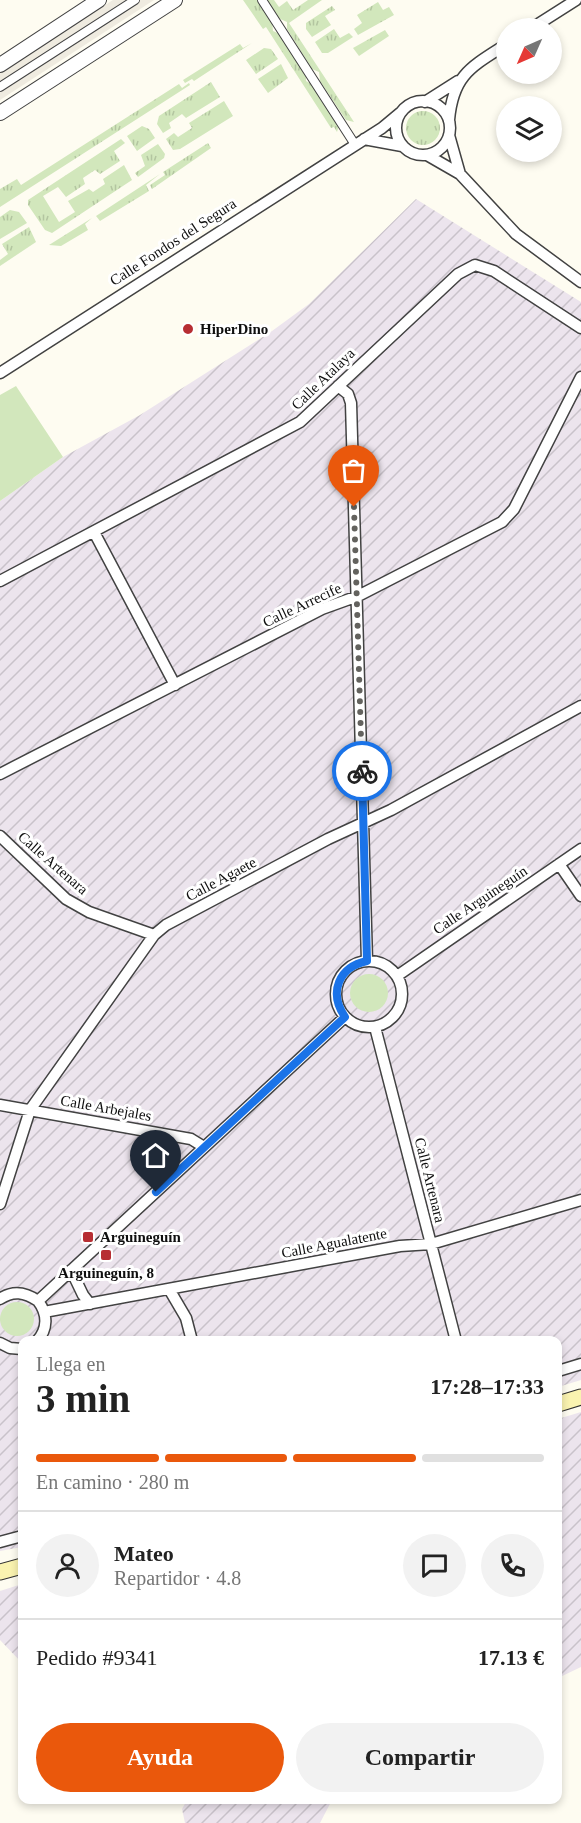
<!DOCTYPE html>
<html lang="es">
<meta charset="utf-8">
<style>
:root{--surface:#fff;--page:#f2f2f2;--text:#222;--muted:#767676;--line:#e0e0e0;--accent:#ea580c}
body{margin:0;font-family:Georgia,serif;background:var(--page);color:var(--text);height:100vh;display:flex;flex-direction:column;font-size:22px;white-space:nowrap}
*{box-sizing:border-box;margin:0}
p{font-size:20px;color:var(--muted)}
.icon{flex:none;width:33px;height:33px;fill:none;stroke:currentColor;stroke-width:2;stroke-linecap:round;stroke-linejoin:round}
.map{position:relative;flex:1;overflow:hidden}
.side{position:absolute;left:18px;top:1336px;width:544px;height:468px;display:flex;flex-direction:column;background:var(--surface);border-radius:12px;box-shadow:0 3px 9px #0003}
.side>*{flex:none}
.needle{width:39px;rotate:225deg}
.controls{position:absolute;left:496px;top:18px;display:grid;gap:12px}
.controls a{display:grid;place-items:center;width:66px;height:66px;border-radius:50%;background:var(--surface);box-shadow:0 3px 9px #0003;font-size:30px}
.pin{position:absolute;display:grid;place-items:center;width:51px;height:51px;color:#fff;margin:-62px -26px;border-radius:50% 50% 50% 0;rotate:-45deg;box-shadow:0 0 6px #0007}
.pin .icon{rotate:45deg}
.courier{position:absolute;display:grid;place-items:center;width:60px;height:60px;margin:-30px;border:4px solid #1a73e8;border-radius:50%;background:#fff;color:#222;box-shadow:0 2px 8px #0007}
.overview em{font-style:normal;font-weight:700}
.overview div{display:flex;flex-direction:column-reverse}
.overview{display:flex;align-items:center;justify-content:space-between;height:102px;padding:0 18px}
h1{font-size:39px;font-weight:700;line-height:45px}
.bar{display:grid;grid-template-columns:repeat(4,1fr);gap:9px 6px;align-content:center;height:72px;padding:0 18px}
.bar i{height:8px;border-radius:4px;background:var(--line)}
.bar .current{background:var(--accent)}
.bar p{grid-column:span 4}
.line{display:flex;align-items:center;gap:15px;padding:0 18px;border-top:2px solid var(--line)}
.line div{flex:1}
.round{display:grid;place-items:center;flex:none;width:63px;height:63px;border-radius:32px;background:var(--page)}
.action{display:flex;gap:12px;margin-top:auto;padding:12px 18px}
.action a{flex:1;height:69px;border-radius:36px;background:var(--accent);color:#fff;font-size:24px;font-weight:700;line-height:69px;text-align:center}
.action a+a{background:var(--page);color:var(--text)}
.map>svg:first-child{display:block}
.industrial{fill:url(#industrial-furrows)}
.grass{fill:url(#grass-tufts)}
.park{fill:#d2e7bc}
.plaza{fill:#efebe0}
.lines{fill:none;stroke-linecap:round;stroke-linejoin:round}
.pedestrian-casing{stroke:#424242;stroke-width:10}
.minor-casing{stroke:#424242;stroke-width:13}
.tertiary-casing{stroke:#424242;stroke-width:16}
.secondary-casing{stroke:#313131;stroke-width:17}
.pedestrian{stroke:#fff;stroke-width:8}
.minor{stroke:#fff;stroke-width:10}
.tertiary{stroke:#fff;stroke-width:14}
.secondary{stroke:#faf3b0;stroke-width:15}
.done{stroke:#63625e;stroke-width:6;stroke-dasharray:0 10.8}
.route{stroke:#1a73e8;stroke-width:8}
.poi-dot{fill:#b72e33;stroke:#fff;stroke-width:2}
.labels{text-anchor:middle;stroke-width:6;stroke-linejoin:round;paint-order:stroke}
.street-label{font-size:15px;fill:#0f0f0f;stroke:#fff}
.poi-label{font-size:15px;font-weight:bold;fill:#0f0f0f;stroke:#fff;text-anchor:start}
</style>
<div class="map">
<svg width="581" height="1823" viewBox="0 0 581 1823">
<defs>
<pattern id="industrial-furrows" width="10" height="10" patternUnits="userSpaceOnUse" patternTransform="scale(1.5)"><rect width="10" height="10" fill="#ece4ed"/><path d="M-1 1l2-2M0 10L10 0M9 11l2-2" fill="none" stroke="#c9c2ca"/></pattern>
<pattern id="grass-tufts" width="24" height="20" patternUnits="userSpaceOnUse" patternTransform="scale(1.5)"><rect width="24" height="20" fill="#d2e7bc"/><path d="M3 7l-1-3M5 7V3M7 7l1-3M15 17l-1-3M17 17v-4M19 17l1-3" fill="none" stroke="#b3c5a0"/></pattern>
</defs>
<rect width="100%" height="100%" fill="#fefcf1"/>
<path class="industrial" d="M416,199L581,302V1380L558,1387V1341H22V1547L0,1551V501L63,457L140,415L272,331L309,304Z
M581,1412V1667L558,1678V1419Z
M22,1584V1663L0,1640V1591Z
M187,1800H332L320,1823H185L182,1809Z"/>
<path class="grass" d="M243,0H259L272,20L273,31L280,34L306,73V81L313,85L339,125L337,132L334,127L331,128L266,27L263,29Z
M267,0H274L279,7L287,1L293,10L308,0H322L289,23L354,122L346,120L320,81L319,72L312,69L287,29V22L278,18Z
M378,2L383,10L389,7L394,15L358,35L354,29L362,23L357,15Z
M332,6L335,10L325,16L331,25L312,37L306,29V23Z
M334,29L340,38L349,33L353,37L328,53H322L315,42Z
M385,30L389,36L359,56L353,48Z
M252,43L194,81L192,79L185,83L183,80L240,44L243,48Z
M264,48L271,49L278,59L256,74L246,60Z
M281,64L288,78L268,93L258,79Z
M211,82L220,97L186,118L182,114L169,123L171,128L163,133L157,124L159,116Z
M189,83L190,85L0,207V189L17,179L21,185L179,84L182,88Z
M224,101L233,116L180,149L173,150L166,139L174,133L178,137L192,128L189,123Z
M406 128a17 17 0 1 1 34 0a17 17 0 1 1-34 0Z
M142,126L149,129L155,138L137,151L127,136Z
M121,139L125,143L114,151L120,161L100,174L95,170L83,178L85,184L66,197L58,187L43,196L59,222L75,212L68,201L89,189L93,192L105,184L103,179L124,165L132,180L52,233L45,230L28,205V200Z
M208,143L211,148L152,189L150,185L165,175L163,172Z
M158,144L165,154L164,158L138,177L135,173L145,166L141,155Z
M160,174L146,185L149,191L100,221L96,216Z
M10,210L19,212L27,223L0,239V217Z
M92,218L85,224L88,230L61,246L49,245Z
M29,227L36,242L0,266V260L8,254L2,244Z"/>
<path class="park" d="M16,386L63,457L0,501V395Z
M350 993a19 19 0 1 1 38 0a19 19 0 1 1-38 0Z
M0 1319a17 17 0 1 1 34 0a17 17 0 1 1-34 0Z"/>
<path class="plaza" d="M113,0H154L0,100V73Z"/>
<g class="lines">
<defs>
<path id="pedestrian" d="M262,0L354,143
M0,87L135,0"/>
<path id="minor" d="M532,28L576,0
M396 128a27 27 0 1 1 54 0a27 27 0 1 1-54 0Z
M425,102L458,81
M449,120C453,75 471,67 507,44
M449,135L460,174
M364,139L402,146
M427,155L460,174L516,234L581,282
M0,373L382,128L400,113
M338,386L348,394L351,403L367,961
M94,532L175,685
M0,581L300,422L458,274L475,265L494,271L581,328
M0,774L322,609L358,596L502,522L514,509L581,377
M0,836L66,899L89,912L154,935
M559,864L581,896
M336 994a33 33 0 1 1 66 0a33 33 0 1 1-66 0Z
M397,976L581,849
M375,1027L456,1341
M0,1105L191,1139L204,1147
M0,1204L30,1110L154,935L166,925L328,839L391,810L581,706
M71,1270L83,1295L90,1304
M169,1289L186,1318L192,1341
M0,1299C13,1290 25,1292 38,1301C48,1314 48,1329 37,1341
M38,1301L345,1017
M44,1312L400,1246L431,1244L581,1200
M0,1343L10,1348L22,1349
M558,1371L581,1364
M0,1542L22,1536"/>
<path id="tertiary" d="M0,65L99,0
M0,113L175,0"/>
<path id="secondary" d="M558,1404L581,1397
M0,1572L22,1566"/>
</defs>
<use href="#pedestrian" class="pedestrian-casing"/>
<use href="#minor" class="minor-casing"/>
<use href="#tertiary" class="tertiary-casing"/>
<use href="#secondary" class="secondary-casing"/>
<use href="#pedestrian" class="pedestrian"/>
<use href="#minor" class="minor"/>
<use href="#tertiary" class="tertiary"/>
<use href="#secondary" class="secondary"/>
</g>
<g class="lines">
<path class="done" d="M354,507L362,771"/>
<path class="route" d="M156,1192L345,1017C328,992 339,967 367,961L362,771"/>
</g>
<g class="poi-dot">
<circle cx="188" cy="329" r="6"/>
<rect x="82" y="1231" width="12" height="12" rx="3"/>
<rect x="100" y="1249" width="12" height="12" rx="3"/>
</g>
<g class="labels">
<g class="street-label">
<text transform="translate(173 242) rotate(-33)" y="5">Calle Fondos del Segura</text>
<text transform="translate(323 379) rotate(-44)" y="5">Calle Atalaya</text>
<text transform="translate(302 605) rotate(-25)" y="5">Calle Arrecife</text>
<text transform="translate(53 863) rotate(41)" y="5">Calle Artenara</text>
<text transform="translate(221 879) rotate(-28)" y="5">Calle Agaete</text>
<text transform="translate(480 900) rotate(-34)" y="5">Calle Arguineguín</text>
<text transform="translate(106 1108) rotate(10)" y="5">Calle Arbejales</text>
<text transform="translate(430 1180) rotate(76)" y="5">Calle Artenara</text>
<text transform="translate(334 1243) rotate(-11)" y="5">Calle Agualatente</text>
</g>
<g class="poi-label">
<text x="200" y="334">HiperDino</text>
<text x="100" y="1242">Arguineguín</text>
<text x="106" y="1278" text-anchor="middle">Arguineguín, 8</text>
</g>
</g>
</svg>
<div class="controls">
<a><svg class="needle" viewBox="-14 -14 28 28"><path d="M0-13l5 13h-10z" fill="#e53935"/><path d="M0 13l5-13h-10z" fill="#767676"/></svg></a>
<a><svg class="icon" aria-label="layers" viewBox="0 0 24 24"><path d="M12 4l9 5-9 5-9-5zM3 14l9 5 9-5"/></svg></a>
</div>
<div class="pin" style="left:354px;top:507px;background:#ea580c"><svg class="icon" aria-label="bag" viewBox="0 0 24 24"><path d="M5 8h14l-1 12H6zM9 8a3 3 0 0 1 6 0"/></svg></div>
<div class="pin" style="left:156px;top:1192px;background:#1f2937"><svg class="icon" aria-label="home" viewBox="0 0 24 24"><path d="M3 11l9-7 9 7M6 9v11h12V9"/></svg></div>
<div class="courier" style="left:362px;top:771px"><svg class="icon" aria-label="bike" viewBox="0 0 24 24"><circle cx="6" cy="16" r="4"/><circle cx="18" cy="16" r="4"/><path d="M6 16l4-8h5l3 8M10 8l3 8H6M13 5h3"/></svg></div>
<section class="side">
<div class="overview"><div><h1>3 min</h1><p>Llega en</p></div><em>17:28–17:33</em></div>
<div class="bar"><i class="current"></i><i class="current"></i><i class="current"></i><i></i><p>En camino · 280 m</p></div>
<div class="line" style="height:108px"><a class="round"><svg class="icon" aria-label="person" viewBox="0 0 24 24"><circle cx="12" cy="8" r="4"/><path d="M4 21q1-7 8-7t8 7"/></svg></a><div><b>Mateo</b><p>Repartidor · 4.8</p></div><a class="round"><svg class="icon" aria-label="chat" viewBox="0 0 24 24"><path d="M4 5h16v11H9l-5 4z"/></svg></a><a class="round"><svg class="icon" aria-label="phone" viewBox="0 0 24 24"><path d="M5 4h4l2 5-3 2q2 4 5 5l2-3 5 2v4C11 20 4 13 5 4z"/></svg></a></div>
<div class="line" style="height:78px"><div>Pedido #9341</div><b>17.13 €</b></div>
<div class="action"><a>Ayuda</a><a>Compartir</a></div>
</section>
</div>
